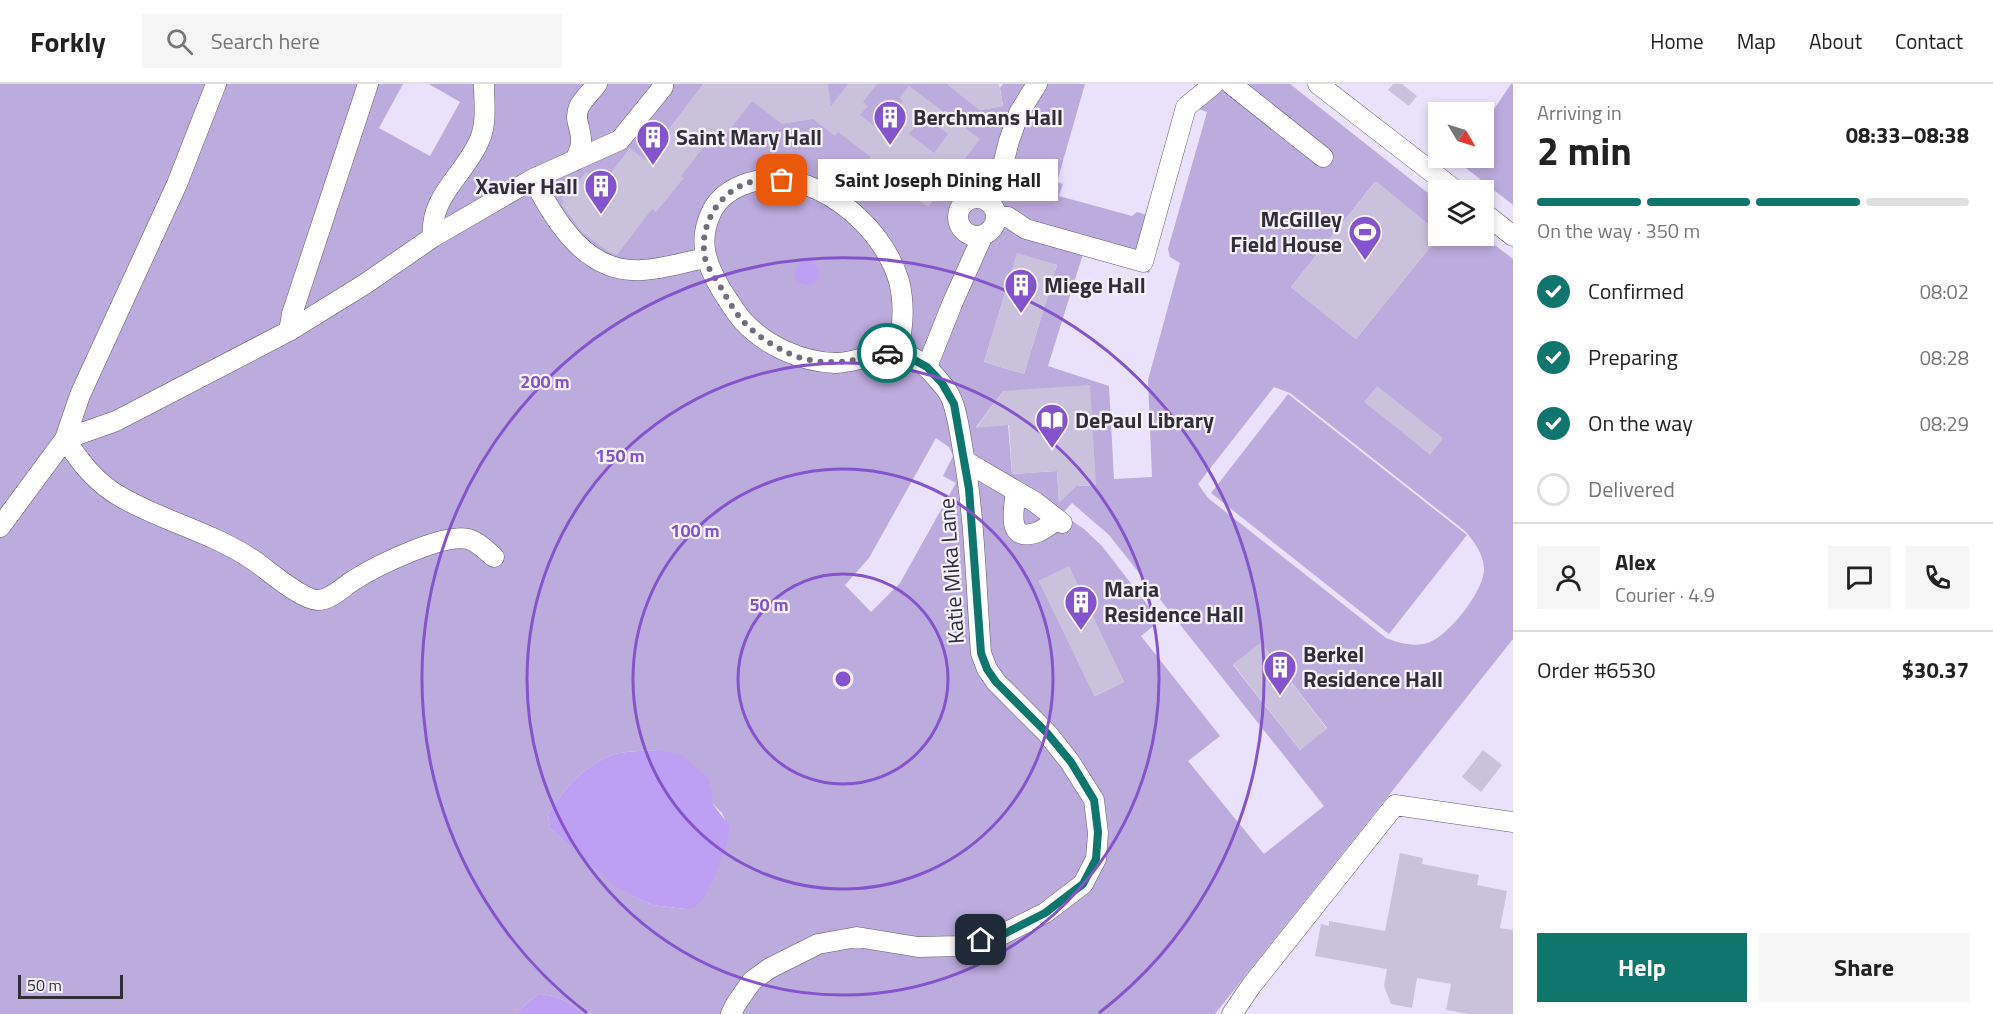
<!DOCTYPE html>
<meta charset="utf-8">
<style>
:root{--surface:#fff;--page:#f6f6f6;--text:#222;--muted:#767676;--line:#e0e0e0;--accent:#0f766e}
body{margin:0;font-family:"Titillium Web",sans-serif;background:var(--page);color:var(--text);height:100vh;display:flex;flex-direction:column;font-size:22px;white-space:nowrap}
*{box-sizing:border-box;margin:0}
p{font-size:20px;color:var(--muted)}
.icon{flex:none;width:33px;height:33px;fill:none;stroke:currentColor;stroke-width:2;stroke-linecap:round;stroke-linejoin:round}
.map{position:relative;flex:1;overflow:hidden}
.details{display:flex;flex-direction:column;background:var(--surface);width:480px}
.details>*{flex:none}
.needle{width:39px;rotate:128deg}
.buttons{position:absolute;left:1428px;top:18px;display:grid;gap:12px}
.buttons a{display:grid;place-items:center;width:66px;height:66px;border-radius:0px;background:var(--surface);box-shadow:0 3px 9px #0003;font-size:30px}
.scale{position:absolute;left:18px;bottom:15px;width:105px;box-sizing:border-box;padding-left:6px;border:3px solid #312e38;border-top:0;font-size:16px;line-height:21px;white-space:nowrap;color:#312e38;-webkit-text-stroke:4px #f5f2fd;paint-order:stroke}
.pin{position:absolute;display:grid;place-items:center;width:51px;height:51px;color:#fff;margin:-26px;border-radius:12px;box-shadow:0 3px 9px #0006}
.courier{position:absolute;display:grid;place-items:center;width:60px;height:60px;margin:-30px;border:4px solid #0f766e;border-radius:50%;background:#fff;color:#222;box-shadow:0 2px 8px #0007}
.bubble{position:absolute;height:42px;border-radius:0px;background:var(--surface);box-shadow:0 3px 9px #0003;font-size:20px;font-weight:700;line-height:42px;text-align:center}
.head em{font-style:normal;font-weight:700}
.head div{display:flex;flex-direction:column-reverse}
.head{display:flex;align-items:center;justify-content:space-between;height:102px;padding:0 24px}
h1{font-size:39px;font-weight:700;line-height:45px}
.bar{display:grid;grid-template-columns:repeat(4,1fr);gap:9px 6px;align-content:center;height:72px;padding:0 24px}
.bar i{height:8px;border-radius:4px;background:var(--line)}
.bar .selected{background:var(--accent)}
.bar p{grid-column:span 4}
.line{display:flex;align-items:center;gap:15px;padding:0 24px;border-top:2px solid var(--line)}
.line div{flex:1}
.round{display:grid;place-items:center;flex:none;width:63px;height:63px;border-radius:0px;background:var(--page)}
ol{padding:0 24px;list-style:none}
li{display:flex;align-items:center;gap:18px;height:66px}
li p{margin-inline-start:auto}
li .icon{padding:6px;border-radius:50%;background:var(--accent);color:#fff;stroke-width:4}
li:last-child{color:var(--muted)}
li i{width:33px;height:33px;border:3px solid var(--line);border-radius:50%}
.action{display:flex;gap:12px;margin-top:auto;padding:12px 24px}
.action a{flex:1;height:69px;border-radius:0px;background:var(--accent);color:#fff;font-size:24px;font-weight:700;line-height:69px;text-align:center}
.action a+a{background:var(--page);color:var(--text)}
header{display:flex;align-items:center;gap:36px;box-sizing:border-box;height:84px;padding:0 30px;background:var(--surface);border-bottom:2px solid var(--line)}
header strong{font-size:28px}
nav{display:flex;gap:33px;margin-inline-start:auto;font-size:21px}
.search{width:420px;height:54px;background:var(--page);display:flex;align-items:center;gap:15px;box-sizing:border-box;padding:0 21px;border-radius:0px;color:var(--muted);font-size:22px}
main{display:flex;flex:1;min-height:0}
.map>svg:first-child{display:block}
.green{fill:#bcabdd;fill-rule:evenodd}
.water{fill:#bda0f3}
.building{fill:#cac2dc;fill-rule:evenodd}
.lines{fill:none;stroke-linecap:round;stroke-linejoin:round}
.minor-casing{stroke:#60596f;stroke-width:21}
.minor{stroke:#fff;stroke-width:20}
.done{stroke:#726d7d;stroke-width:6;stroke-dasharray:0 10.8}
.route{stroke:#0f766e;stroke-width:8}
.ring{fill:none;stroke:#8553cc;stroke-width:3}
.labels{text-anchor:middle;stroke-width:4.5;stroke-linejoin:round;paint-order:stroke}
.poi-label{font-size:22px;font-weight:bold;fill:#312e38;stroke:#f5f2fd;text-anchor:start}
.street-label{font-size:22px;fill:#312e38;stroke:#f5f2fd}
.centre{fill:#8553cc;stroke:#f5f2fd;stroke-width:3}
.ring-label{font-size:18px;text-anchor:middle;font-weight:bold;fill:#8553cc;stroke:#f5f2fd;stroke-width:4.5;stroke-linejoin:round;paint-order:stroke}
</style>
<header>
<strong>Forkly</strong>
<div class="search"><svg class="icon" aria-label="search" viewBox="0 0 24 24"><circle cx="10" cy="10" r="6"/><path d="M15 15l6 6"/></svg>Search here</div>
<nav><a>Home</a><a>Map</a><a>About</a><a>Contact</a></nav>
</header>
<main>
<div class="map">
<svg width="1513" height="930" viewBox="0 0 1513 930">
<rect width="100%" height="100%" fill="#eae2fc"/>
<path class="green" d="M0,0H403L379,44L430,72L460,18L429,0H947L980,26L1003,22L1000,4L1003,0H1085L1057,98L1063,100L1059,112L1132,132L1137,128L1163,136L1149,189L1083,170L1048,282L1109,302L1114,395L1152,393L1148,296L1180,179L1170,173L1168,165L1207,28L1178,18L1201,0H1290L1438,117V148L1375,98L1291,203L1356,255L1439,152H1483L1513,175V555L1215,930H583C570,918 556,910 538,910L515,930H0ZM1017,170L1057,181L1024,290L984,278ZM1274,303L1290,309L1465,447C1474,457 1483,470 1484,484C1485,506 1448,553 1427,559C1413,563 1399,559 1386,554L1208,414L1198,400ZM1003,307L1096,401L1076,402L1059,418L1057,387L1012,390L1008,341L976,343ZM1365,318L1442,355L1430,370ZM936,354L949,363L953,372L943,392L956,399L900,499L871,528L845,501L869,474ZM1072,419L1109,451L1324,722L1264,770L1188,677L1220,652L1141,552L1160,537L1102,462L1084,445L1062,430ZM1069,483L1124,598L1095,612L1039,497ZM1261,559L1327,644L1300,666L1233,581ZM661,666L712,709V719L722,729L730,748L724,762L685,825L652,821L617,803L550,744L548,730C563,706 582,684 609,672C624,666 646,667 661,666Z
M1511,0H1513V121L1457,77L1460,74H1484V40Z
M1288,310L1467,451L1389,550L1211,409Z"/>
<path class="water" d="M795 189a12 12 0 1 1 24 0a12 12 0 1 1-24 0Z
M661,666L683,672L708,694L712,709V719L728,740L730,748L716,790L704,814L694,824L685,825L652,821L616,803L550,744L548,730C563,706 582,684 609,672C624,666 646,667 661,666Z
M538,910C556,910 570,918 583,930H515Z"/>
<path class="building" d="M703,0H828L831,22L848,0H877L863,18L868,22L860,31L880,46L903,17L899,14L909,2L980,55L928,123L912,112L915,108L882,83L880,85L868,76L871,73L838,48L835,52L813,35L782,40L752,17L717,62L709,56L681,92L684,94L674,106L656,128L652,125L617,171L609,168L583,149L562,121L564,117L561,115L575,97L578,99L586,88L602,100L630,64L645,76ZM923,32L948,50L934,69L909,50Z
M947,0H999L1003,22L980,26Z
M1393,0H1402L1417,12L1409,22L1388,6Z
M1376,97L1438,148L1439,152L1356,255L1291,203Z
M1017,169L1057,181L1024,290L984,278Z
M1090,301L1096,401L1076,402L1059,419L1057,387L1012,390L1009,341L976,344L1003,307Z
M1377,302L1443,354L1430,370L1364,318Z
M1069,482L1124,598L1094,612L1039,497Z
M1261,559L1327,645L1300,666L1233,580Z
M1483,666L1502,681L1481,708L1462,693Z
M1400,769L1423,774L1422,780L1479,791L1477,801L1507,807L1500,844L1513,846V930H1469L1446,926L1451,900L1417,894L1412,924L1391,920L1384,902L1387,885L1315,872L1321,840L1329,842V837L1385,847Z"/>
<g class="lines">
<defs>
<path id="minor" d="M484,0C484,18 487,38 480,55C466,90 429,112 433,153L365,200L289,247L116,337L65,355C80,378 96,399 121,413C164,438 215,449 256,478C270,488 302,516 318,516C331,516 344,502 354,496C376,482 443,449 468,455C477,457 487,467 494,473
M1231,0L1323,73
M1318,0L1455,106
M574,77C591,51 571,41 579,23C583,15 592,7 597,0
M533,95L620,56L663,3V0
M958 133a19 19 0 1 1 38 0a19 19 0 1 1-38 0Z
M986,116L996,108L1009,57L1019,29L1037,0
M1484,129L1513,152
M996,132L1008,133L1026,145L1143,178L1186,23L1214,0
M433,153L533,95C556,138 586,190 642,186C663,185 685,178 705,174
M289,247L292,230L368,0
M927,283L952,220L983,151
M965,377L1035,418L1062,439
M1016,407C1014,425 1005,460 1038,448C1045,445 1051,439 1058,436
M0,443L65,355L80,311L177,100L216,0
M731,930L736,920L752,897L770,884L818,860L857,853L918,863L959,862L1003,850L1045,829L1083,800L1096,775L1098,749L1094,716L1070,678L1047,649L996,598L987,585L981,569C976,504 975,437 964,373C961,356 959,338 954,322C952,314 946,304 940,298C930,285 915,272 899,268C891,265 850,280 835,279C802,278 766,262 743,237C735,228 729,217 722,207C706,180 697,157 712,127C719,113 733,104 748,99C811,80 882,139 899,197C905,221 903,243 898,267
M1232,930L1251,902L1395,721L1513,738"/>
</defs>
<use href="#minor" class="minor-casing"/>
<use href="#minor" class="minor"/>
</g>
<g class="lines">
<path class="done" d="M782,96C775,96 766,95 759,96C723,102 698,137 705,174C707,183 715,194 720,202C727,214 734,227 743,237C757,253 784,270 805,275C833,282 859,276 887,269"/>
<path class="route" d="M887,269L898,267L927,283L942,299L954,320L969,405L981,569L987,585L996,598L1047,649L1071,678L1094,716L1098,748L1096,775L1083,800L1045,829L1004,850L981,856"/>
</g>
<g class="ring">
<circle cx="843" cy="595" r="105"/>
<circle cx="843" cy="595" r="210"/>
<circle cx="843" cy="595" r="316"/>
<path d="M587 929A421 421 0 1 1 1099 929"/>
</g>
<defs>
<symbol id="building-pin" viewBox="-11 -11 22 30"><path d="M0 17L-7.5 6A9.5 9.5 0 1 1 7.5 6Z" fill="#8553cc" stroke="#f5f2fd"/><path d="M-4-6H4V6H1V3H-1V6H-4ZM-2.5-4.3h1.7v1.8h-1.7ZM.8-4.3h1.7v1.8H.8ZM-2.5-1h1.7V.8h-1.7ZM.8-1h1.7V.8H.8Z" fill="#fff"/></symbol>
<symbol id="stadium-pin" viewBox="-11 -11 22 30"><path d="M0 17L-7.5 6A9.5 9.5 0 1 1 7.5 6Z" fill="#8553cc" stroke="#f5f2fd"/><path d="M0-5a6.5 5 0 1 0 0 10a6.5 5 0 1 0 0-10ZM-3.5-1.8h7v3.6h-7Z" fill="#fff"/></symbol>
<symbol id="library-pin" viewBox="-11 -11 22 30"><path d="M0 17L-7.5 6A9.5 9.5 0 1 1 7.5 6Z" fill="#8553cc" stroke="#f5f2fd"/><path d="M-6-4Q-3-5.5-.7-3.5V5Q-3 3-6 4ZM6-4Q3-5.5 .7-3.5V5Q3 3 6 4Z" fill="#fff"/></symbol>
</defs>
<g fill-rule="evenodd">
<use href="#building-pin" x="871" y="14" width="38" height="52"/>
<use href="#building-pin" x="634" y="34" width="38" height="52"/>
<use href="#building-pin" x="582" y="83" width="38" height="52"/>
<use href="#stadium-pin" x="1346" y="129" width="38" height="52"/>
<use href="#building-pin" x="1002" y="182" width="38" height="52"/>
<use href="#library-pin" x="1033" y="317" width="38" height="52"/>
<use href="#building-pin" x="1062" y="499" width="38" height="52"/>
<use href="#building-pin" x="1261" y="564" width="38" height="52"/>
</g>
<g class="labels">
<g class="poi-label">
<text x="913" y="41">Berchmans Hall</text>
<text x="676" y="61">Saint Mary Hall</text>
<text x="578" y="110" text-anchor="end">Xavier Hall</text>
<text x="1342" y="143" text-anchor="end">McGilley<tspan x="1342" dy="25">Field House</tspan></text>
<text x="1044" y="209">Miege Hall</text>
<text x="1075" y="344">DePaul Library</text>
<text x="1104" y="513">Maria<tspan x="1104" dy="25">Residence Hall</tspan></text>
<text x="1303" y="578">Berkel<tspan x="1303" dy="25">Residence Hall</tspan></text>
</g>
<g class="street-label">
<text transform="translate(951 487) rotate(-94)" y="8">Katie Mika Lane</text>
</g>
</g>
<circle cx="843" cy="595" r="9" class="centre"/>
<g class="ring-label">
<text x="545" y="304">200 m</text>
<text x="620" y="378">150 m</text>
<text x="695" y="453">100 m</text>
<text x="769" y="527">50 m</text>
</g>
</svg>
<div class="buttons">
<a><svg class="needle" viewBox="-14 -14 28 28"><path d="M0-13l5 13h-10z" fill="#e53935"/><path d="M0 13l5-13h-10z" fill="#767676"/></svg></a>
<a><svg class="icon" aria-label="layers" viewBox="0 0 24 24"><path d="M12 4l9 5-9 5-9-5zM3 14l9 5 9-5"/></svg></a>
</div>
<div class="scale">50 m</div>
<div class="pin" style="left:782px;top:96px;background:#ea580c"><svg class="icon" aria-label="bag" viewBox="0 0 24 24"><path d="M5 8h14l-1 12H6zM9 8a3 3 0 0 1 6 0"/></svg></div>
<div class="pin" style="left:981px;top:856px;background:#1f2937"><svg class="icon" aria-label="home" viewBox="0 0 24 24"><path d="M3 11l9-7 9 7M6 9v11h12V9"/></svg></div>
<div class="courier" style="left:887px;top:269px"><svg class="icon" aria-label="car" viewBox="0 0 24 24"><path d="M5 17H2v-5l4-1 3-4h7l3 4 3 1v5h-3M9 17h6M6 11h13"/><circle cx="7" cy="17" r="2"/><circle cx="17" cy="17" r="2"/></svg></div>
<div class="bubble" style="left:818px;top:75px;width:240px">Saint Joseph Dining Hall</div>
</div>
<section class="details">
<div class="head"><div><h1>2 min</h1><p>Arriving in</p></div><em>08:33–08:38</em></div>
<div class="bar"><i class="selected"></i><i class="selected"></i><i class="selected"></i><i></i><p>On the way · 350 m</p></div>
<ol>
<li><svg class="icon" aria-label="check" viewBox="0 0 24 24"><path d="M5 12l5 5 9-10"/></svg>Confirmed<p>08:02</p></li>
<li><svg class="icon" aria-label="check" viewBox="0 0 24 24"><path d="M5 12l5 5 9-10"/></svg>Preparing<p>08:28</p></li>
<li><svg class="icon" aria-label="check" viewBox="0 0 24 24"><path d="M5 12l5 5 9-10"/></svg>On the way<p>08:29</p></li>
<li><i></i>Delivered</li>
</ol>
<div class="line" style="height:108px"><a class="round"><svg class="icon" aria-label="person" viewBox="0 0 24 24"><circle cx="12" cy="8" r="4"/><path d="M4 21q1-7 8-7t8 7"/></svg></a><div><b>Alex</b><p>Courier · 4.9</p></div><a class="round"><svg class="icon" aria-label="chat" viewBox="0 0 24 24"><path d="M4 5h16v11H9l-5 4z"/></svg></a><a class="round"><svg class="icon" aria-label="phone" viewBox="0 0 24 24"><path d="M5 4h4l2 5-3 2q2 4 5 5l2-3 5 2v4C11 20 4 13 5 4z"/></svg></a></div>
<div class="line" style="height:78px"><div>Order #6530</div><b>$30.37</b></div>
<div class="action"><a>Help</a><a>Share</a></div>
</section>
</main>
